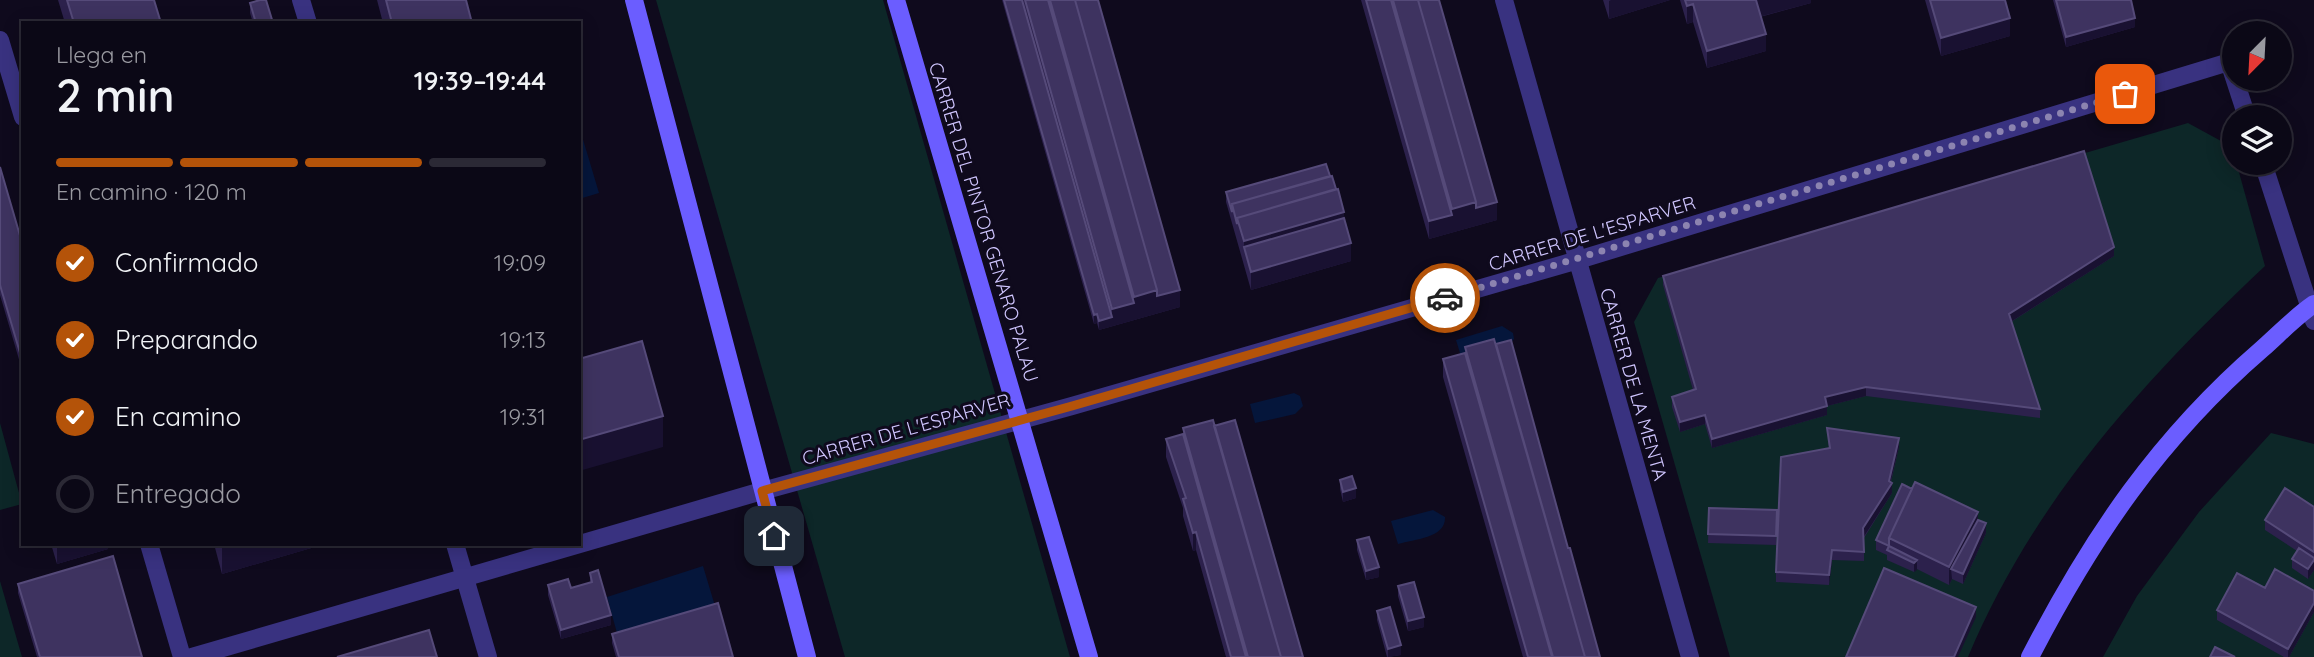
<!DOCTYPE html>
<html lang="es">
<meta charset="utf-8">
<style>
:root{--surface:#0b0816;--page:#191623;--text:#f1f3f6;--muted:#9a9aa1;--line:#2b2935;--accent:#b45309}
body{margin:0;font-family:Quicksand,sans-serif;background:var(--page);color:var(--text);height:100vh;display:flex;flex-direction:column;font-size:26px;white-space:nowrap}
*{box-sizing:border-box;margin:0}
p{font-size:23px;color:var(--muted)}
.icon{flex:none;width:38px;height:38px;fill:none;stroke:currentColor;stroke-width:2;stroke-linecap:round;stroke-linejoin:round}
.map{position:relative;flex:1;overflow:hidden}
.side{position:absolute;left:21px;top:21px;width:560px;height:525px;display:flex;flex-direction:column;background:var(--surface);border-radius:0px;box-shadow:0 4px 18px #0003,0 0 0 2px var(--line)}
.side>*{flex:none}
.needle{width:46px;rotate:204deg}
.buttons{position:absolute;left:2222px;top:21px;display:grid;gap:14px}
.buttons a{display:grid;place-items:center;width:70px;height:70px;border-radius:50%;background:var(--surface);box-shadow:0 4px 18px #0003,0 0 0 2px var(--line);font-size:35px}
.pin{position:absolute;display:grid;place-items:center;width:60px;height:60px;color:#fff;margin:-30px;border-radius:14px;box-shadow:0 4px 10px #0006}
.courier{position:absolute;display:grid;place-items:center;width:70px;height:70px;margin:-35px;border:5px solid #b45309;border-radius:50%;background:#fff;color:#222;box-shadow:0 2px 9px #0007}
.overview em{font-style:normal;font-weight:600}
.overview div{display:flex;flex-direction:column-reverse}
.overview{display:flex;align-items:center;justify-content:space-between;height:119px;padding:0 35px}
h1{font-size:46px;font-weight:600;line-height:52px}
.bar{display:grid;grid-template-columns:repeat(4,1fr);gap:10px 7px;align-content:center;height:84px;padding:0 35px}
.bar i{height:9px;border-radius:5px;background:var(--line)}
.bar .on{background:var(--accent)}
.bar p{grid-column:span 4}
ol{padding:0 35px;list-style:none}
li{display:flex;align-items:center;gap:21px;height:77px}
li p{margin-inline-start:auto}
li .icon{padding:7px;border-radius:50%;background:var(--accent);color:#fff;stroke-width:4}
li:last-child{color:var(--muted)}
li i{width:38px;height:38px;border:4px solid var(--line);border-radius:50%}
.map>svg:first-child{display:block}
.green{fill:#0d2728}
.water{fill:#05163b}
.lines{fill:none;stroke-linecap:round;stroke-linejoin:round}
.street{stroke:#393280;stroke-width:18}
.secondary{stroke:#6b5dff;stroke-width:18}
.wall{fill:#2c214c}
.shaded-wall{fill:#191131}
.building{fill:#3e3360;stroke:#554a79;stroke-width:2}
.done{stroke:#8c84b0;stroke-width:7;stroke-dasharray:0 12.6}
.route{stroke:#b45309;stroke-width:9}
.labels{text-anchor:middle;stroke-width:6;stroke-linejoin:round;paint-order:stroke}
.street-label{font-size:19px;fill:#d0c6ff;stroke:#0f0a1d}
</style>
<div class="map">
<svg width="2314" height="657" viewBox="0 0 2314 657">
<rect width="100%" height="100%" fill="#0f0a1d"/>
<path class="green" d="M656,0H883L1070,657H845Z
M2188,123L2232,147L2265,266C2143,381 2034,500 1968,657H1730L1634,322L1658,278Z
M0,423L22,504L0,510Z
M2271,433L2314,444V657H2103L2137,596L2199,512Z
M0,581L22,657H0Z"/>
<path class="water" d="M579,126L599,193L579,199Z
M1502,326L1513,333L1514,339L1508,346L1463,363L1456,340Z
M1294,393L1300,396L1303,406L1295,414L1255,423L1250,404Z
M1433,510L1445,517C1446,538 1415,539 1398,544L1391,521Z
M703,566L715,606L617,633L607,597Z"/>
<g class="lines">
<path class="street" d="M301,0L308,23
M1504,0L1690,657
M0,40L23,117
M2263,163L2314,321
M149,544L182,657
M455,544L488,657
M192,657L762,491L1072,406L1578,260L2229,62L2247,117"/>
<path class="secondary" d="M634,0L807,657
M896,0L1089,657
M2030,657C2092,537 2159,438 2262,349C2279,334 2295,317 2314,304"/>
</g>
<path class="wall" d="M58,0H154L161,23H65Z
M377,0H466L472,23H383Z
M1002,0H1098L1180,307L1099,330L1097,323L1094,324Z
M1361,0H1439L1497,220L1429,239Z
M1603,0H1670L1609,19Z
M1680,0H1811V3L1760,17L1766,51L1707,68L1693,22L1687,24Z
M1925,0H2005L2010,36L1941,56Z
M2053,0H2131L2135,27L2066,47Z
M250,3L273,23H253L250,13Z
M0,167L23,246V373L0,295Z
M1226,192L1344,218L1351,261L1251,290L1226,202Z
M2114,256L2011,322L2040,409V418L1866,396L1827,406V415L1712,448L1705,424L1680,432L1672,407V397L1693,390L1663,285V276Z
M1465,347L1568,548L1600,657H1523L1443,377V359L1465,353Z
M1183,428L1303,657H1226L1196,550L1193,551L1183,516V508L1166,457V439L1183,434Z
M1827,428L1899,447L1891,482L1892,493L1864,538V561L1832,560L1829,585L1776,582V572L1829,448Z
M1340,480L1356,498L1343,502L1340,489Z
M2314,507V570L2308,579L2292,568V559L2297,551L2265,530V520Z
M1709,508L1777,510L1776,545L1708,543Z
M1978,520L1986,533L1963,584L1952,579L1949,585L1917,569L1914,572L1887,560V555L1876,550V540Z
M1357,540L1379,577L1366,580L1357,550Z
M51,544H108V549L57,564Z
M214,544H325L222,574Z
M590,573L611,625L561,639L548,595V585L571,588L590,583Z
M18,584L142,657H37L18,593Z
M1398,586L1424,627L1408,631L1398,596Z
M2265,588L2314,591V612L2289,657H2284L2217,620V610Z
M1377,611L1401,655L1387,657L1377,620Z
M612,634L733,657H616L612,643Z"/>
<path class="shaded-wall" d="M1611,0H1670L1609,19V1Z
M1755,0H1811V3L1755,18Z
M1693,4V22L1687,24V6Z
M2010,18V36L1941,56V38Z
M2135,18V27L2066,47V37Z
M1766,34V51L1707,68V51Z
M1476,202H1497V220L1429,239V221L1452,215V209Z
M1344,212V236L1244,247V241Z
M1351,243V261L1251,290V272Z
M2114,247V256L2009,323V314Z
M1157,290H1180V307L1099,330V321L1112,317V309L1134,303V297Z
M1097,314V323L1094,324V315Z
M1866,387V396L1827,406V415L1712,448V439L1825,397Z
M1705,415V424L1680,432V422Z
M663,416V447L579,471V440Z
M1899,438V447L1889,488L1892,483V493L1863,538V528L1889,481Z
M1356,488V498L1343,502V492Z
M1978,512V529L1951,569L1952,579L1949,585V567Z
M1986,523V533L1963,584V574Z
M1196,532V550L1193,551V533Z
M64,544H108V549L57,564V546Z
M222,544H325L222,574Z
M1832,550V560L1829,585V575Z
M1917,560V570L1914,572V563Z
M2314,560V570L2308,579V569Z
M1379,567V577L1366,580V571Z
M2314,603V612L2289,657H2288V649Z
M1976,607V617L1958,657H1954Z
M611,615V625L561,639V630Z
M1424,617V627L1408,631V621Z
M1401,645V655L1388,657V649Z"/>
<path class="building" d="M67,0H154L161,23H74Z
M260,0H266L273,23H256L250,3Z
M386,0H466L472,23H392Z
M1004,0H1022L1112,317L1099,321L1097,314L1094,315Z
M1025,0H1048L1134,303L1112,309Z
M1050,0H1075L1157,290L1134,297Z
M1075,0H1098L1180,290L1157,296V290Z
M1366,0H1391L1452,215L1429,221Z
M1393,0H1418L1476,202L1452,209Z
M1418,0H1439L1497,202L1476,208V202Z
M1685,0H1756L1766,34L1707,51L1693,4L1687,6Z
M1930,0H2005L2010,18L1941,38Z
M2056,0H2131L2135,18L2066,37Z
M2084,151L2114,247L2009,314L2040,409L1866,387L1825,397L1827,406L1712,439L1705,415L1680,422L1672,397L1696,389L1663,276Z
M1326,164L1330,176L1232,204V212L1226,192Z
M0,167L23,246V363L0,285Z
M1332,176L1336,189L1237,218V224L1232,204Z
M1338,189L1344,212L1244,241L1237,218Z
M1344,218L1351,243L1251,272L1244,247Z
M1494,339L1585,657H1553L1465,347Z
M1511,340L1568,548H1570L1600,657H1585L1496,344Z
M642,341L663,416L579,440V359Z
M1465,353L1552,657H1528L1443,359Z
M1213,420L1281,657H1248L1183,428Z
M1235,420L1303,657H1281L1214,426Z
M1827,428L1899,438L1889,481L1892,483L1863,528L1864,552L1832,550L1829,575L1776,572L1781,457L1830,448Z
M1183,434L1246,657H1231L1196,532L1193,533L1183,499L1186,498L1166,439Z
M1352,476L1356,488L1343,492L1340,480Z
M1915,482L1978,512L1949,567L1889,538Z
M1902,484L1912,489L1889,538V546L1876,540Z
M2285,488L2314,507V552L2265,520Z
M1709,508L1777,510L1776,536L1708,534Z
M1978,520L1986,523L1963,574L1951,569Z
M1369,537L1379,567L1366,571L1357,540Z
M1889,546L1917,560L1914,563L1887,550Z
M2299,548L2314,558V560L2308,569L2292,559Z
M113,556L142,657H40L18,584Z
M1884,568L1976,607L1954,657H1846Z
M2275,569L2314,591V603L2288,649L2217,610L2237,573L2265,588Z
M598,570L611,615L561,630L548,585L568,579L571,588L592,582L590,573Z
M1414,582L1424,617L1408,621L1398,586Z
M718,603L733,657H619L612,634Z
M1390,607L1401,645L1388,649L1377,611Z
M429,630L437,657H337Z
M2215,647L2235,657H2210Z"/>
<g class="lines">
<path class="done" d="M1445,298L2125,94"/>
<path class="route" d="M774,536L762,491L1072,406L1445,298"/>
</g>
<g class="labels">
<g class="street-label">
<text transform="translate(984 222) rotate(73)" y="7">CARRER DEL PINTOR GENARO PALAU</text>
<text transform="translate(1592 233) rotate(-17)" y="7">CARRER DE L'ESPARVER</text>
<text transform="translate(1634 384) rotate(74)" y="7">CARRER DE LA MENTA</text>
<text transform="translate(906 429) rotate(-16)" y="7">CARRER DE L'ESPARVER</text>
</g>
</g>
</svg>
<div class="buttons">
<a><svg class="needle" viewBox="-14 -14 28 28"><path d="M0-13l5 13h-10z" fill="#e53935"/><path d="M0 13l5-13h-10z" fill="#9a9aa1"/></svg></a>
<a><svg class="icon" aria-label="layers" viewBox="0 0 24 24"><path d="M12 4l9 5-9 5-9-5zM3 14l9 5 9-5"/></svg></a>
</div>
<div class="pin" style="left:2125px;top:94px;background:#ea580c"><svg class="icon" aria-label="bag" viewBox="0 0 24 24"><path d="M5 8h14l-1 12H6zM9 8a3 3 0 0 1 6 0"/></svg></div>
<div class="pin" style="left:774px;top:536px;background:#1f2937"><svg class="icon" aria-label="home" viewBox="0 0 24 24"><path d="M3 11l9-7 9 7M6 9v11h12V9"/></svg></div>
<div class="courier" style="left:1445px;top:298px"><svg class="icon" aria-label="car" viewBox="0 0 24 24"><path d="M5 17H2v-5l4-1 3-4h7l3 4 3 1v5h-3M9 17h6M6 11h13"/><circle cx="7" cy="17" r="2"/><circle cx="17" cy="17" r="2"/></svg></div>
<section class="side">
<div class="overview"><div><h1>2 min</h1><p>Llega en</p></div><em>19:39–19:44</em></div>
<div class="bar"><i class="on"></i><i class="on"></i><i class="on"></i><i></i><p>En camino · 120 m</p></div>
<ol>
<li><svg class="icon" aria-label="check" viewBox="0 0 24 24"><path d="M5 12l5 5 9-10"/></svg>Confirmado<p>19:09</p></li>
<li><svg class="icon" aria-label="check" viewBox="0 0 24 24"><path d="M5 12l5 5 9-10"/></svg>Preparando<p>19:13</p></li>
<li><svg class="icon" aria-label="check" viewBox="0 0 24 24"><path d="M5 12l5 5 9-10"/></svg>En camino<p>19:31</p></li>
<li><i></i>Entregado</li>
</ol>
</section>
</div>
